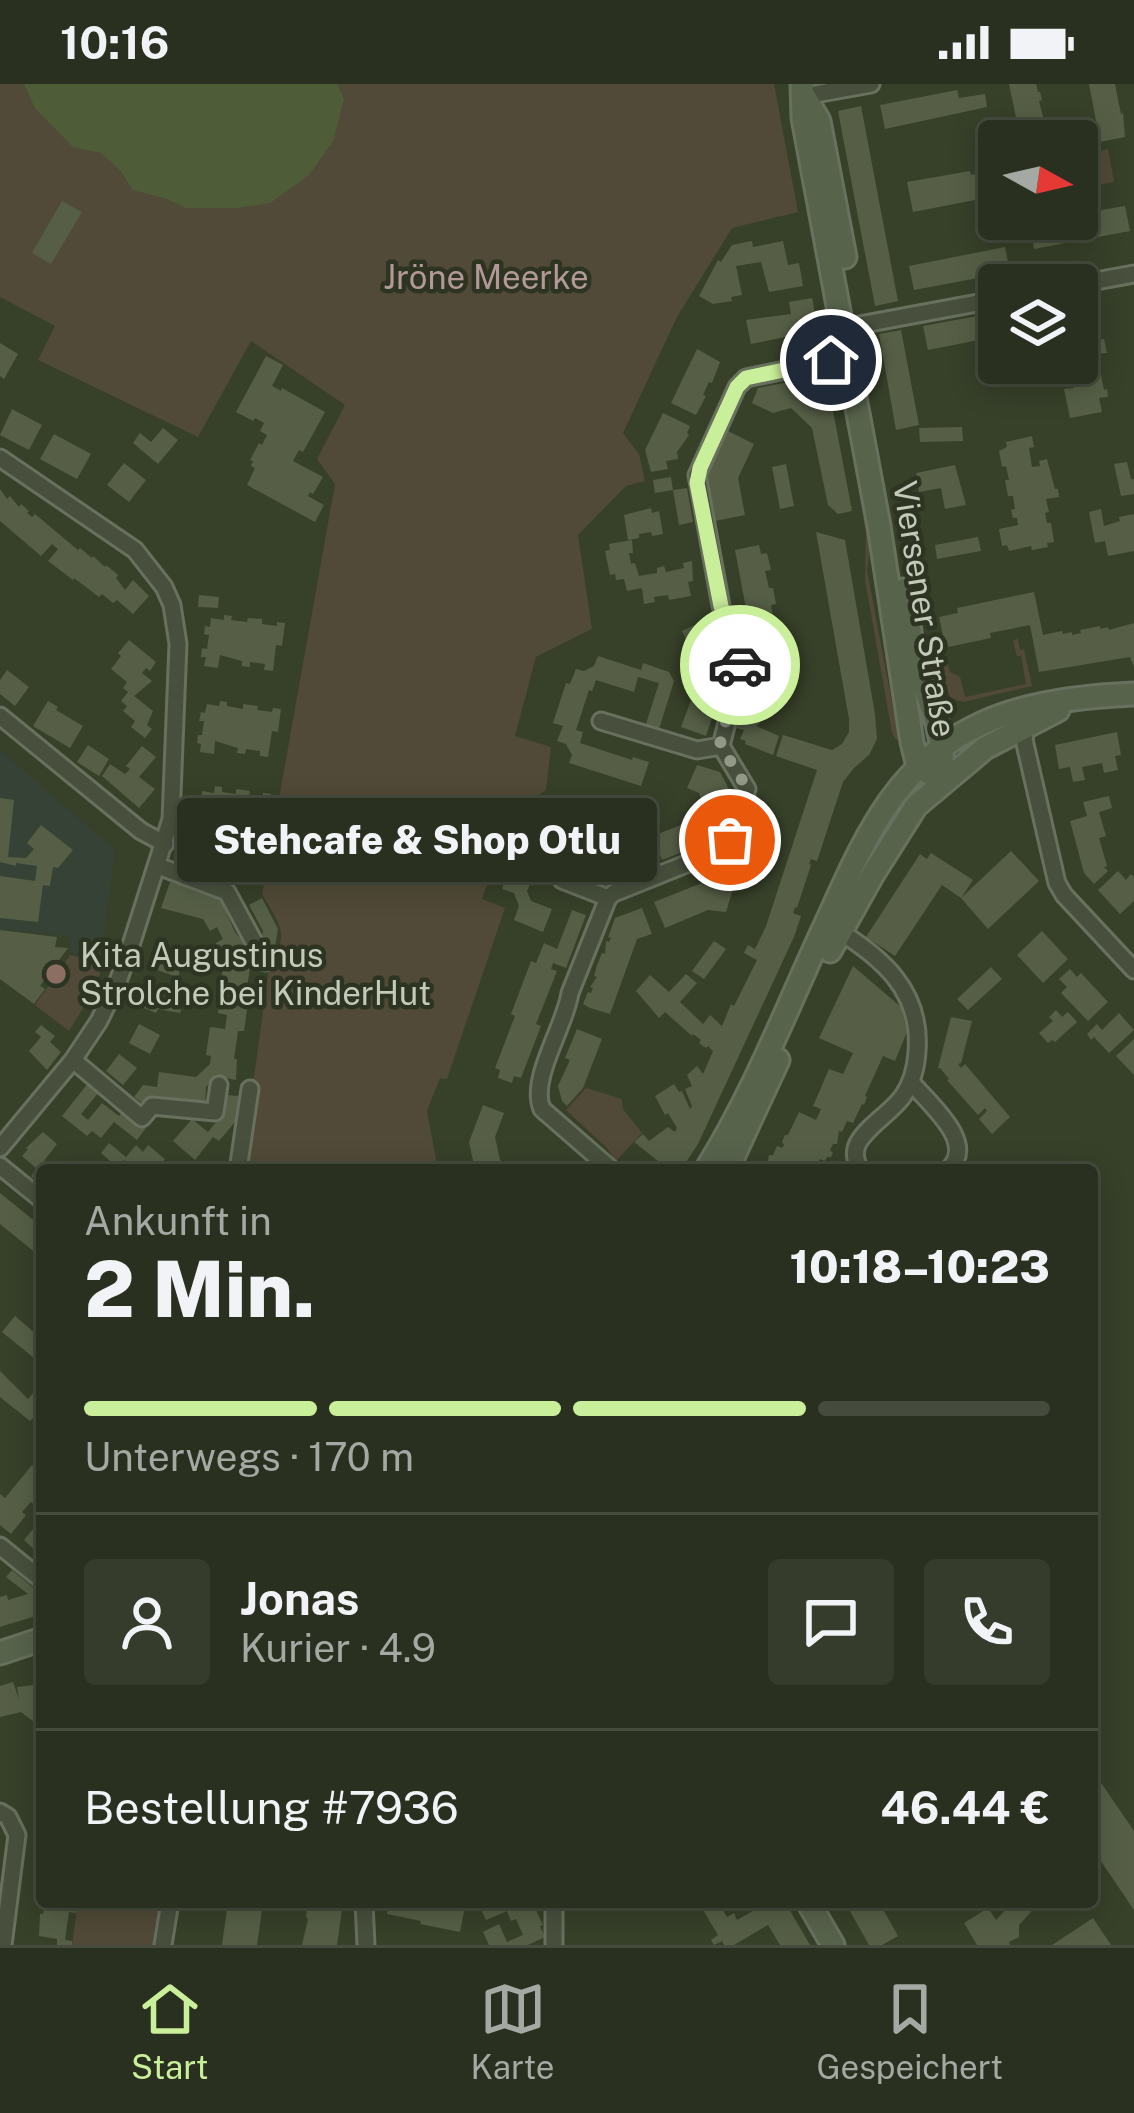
<!DOCTYPE html>
<html lang="de">
<meta charset="utf-8">
<style>
:root{--surface:#29301f;--page:#353c2c;--text:#f1f3f6;--muted:#a5a9a4;--line:#454b3d;--accent:#caef9a}
body{margin:0;font-family:"Public Sans",sans-serif;background:var(--page);color:var(--text);height:100vh;display:flex;flex-direction:column;font-size:45px;white-space:nowrap}
*{box-sizing:border-box;margin:0}
p{font-size:39px;color:var(--muted)}
.icon{flex:none;width:66px;height:66px;fill:none;stroke:currentColor;stroke-width:2;stroke-linecap:round;stroke-linejoin:round}
.map{position:relative;flex:1;overflow:hidden}
.sheet{position:absolute;left:36px;top:1080px;width:1062px;height:744px;display:flex;flex-direction:column;background:var(--surface);border-radius:12px;box-shadow:0 6px 30px #0003,0 0 0 3px var(--line)}
.sheet>*{flex:none}
.needle{width:78px;rotate:98deg}
.buttons{position:absolute;left:978px;top:36px;display:grid;gap:24px}
.buttons a{display:grid;place-items:center;width:120px;height:120px;border-radius:12px;background:var(--surface);box-shadow:0 6px 30px #0003,0 0 0 3px var(--line);font-size:60px}
.pin{position:absolute;display:grid;place-items:center;width:102px;height:102px;color:#fff;margin:-51px;border:6px solid #fff;border-radius:50%;box-shadow:0 3px 12px #0007}
.courier{position:absolute;display:grid;place-items:center;width:120px;height:120px;margin:-60px;border:9px solid #caef9a;border-radius:50%;background:#fff;color:#222;box-shadow:0 3px 15px #0007}
.bubble{position:absolute;height:84px;border-radius:12px;background:var(--surface);box-shadow:0 6px 30px #0003,0 0 0 3px var(--line);font-size:39px;font-weight:800;line-height:84px;text-align:center}
.headline em{font-style:normal;font-weight:800}
.headline div{display:flex;flex-direction:column-reverse}
.headline{display:flex;align-items:center;justify-content:space-between;height:204px;padding:0 48px}
h1{font-size:78px;font-weight:800;line-height:90px}
.bar{display:grid;grid-template-columns:repeat(4,1fr);gap:18px 12px;align-content:center;height:144px;padding:0 48px}
.bar i{height:15px;border-radius:9px;background:var(--line)}
.bar .on{background:var(--accent)}
.bar p{grid-column:span 4}
.line{display:flex;align-items:center;gap:30px;padding:0 48px;border-top:3px solid var(--line)}
.line div{flex:1}
.round{display:grid;place-items:center;flex:none;width:126px;height:126px;border-radius:12px;background:var(--page)}
.status{display:flex;justify-content:space-between;align-items:center;height:84px;padding:0 60px;background:var(--surface);direction:ltr}
.status svg{height:33px;fill:currentColor}
.menu{display:flex;justify-content:space-around;align-items:center;height:168px;border-top:3px solid var(--line);background:var(--surface);font-size:33px;color:var(--muted)}
.menu a{display:grid;justify-items:center;gap:6px}
.menu .on{color:var(--accent)}
.map>svg:first-child{display:block}
.medical{fill:#354235}
.green{fill:#514a38}
.water{fill:#4e5d38}
.building{fill:#565f46}
.lines{fill:none;stroke-linecap:round;stroke-linejoin:round}
.minor-casing{stroke:#68705e;stroke-width:21}
.secondary-casing{stroke:#68705e;stroke-width:27}
.minor{stroke:#48503d;stroke-width:15}
.secondary{stroke:#58634c;stroke-width:21}
.done{stroke:#929a87;stroke-width:12;stroke-dasharray:0 21.6}
.route{stroke:#caef9a;stroke-width:15}
.education-dot{fill:#8d6e63;stroke:#2d3522;stroke-width:4.5}
.labels{text-anchor:middle;stroke-width:9;stroke-linejoin:round;paint-order:stroke}
.park-label{font-size:33px;fill:#b29897;stroke:#2d3522}
.street-label{font-size:33px;fill:#c3caba;stroke:#2d3522}
.poi-label{font-size:33px;fill:#c3caba;stroke:#2d3522;text-anchor:start}
</style>
<div class="status"><b>10:16</b><svg viewBox="0 0 49 12"><path d="M0 12V9h3v3zM5 12V6h3v6zM10 12V3h3v9zM15 12V0h3v12zM26 1h20v11H26zM47 4h2v5h-2z"/></svg></div>
<div class="map">
<svg width="1134" height="1861" viewBox="0 0 1134 1861">
<rect width="100%" height="100%" fill="#374029"/>
<path class="medical" d="M0,666L115,766L101,874L70,869L71,853L0,845Z"/>
<path class="green" d="M0,0H774L798,128L732,144L677,233L623,349L639,370L645,397L626,402L578,451L592,545L536,573L515,652L551,663L546,706L511,730L482,815L505,824L447,995L440,994L427,1027L438,1086H241L270,878C292,850 277,837 262,810L335,400L317,375L345,321L251,257L198,353L38,276L55,242L0,213Z
M1108,65L1114,98L1077,105V71Z
M872,421V449L867,486L899,656H896L892,649L865,496L866,448L863,434Z
M1018,555L1020,566L1024,565L1032,602L963,618L951,614L946,605L941,571H945L950,588L960,593L965,613L1026,600L1021,572H1017L1013,556Z
M70,871L104,879L93,908L69,947L35,921Z
M586,1004L622,1015L623,1025L642,1049L616,1077L606,1063L566,1026Z
M78,1818H162L156,1861H72Z"/>
<path class="water" d="M24,0H337L344,15L333,57L309,91L270,119L237,124H186L164,114L133,106L120,86L101,69L73,63L35,24Z"/>
<path class="building" d="M1009,0H1036L1038,8H1040L1042,16L1039,17L1048,52L1047,57H1021Z
M1089,0H1115L1121,30L1123,29L1125,53L1100,58Z
M957,6L959,14L985,10L987,23L885,45L880,21Z
M861,22L898,217L875,222L838,27Z
M999,86V117L976,121L975,116L913,128L907,98L970,87L971,91Z
M62,117L82,128L51,180L32,169Z
M1125,122L1130,147L1034,165L1030,139L1051,135H1077V130Z
M752,157L753,163L783,157L788,181L799,179L803,202L769,208L761,178L736,182L742,211L731,213L732,217L713,220L699,212L718,176L721,178L732,161Z
M1005,163L1010,188L914,206L909,182Z
M812,214L821,261L798,265L795,251L751,260L746,236L791,230L789,218Z
M1092,225L1097,254L1095,257L1104,255L1107,269L1097,270L1104,306L1107,305L1108,313L1099,314L1102,328L1070,334L1064,305L1074,304L1069,279H1077V228Z
M999,228V252L928,266L923,242Z
M901,246L919,341L896,346L879,250Z
M0,259L18,270L4,295L0,292Z
M697,265L720,278L712,299L709,298L703,311L706,312L696,331L671,319Z
M266,272L283,281L272,302L281,307L282,304L325,328L303,368L299,366L293,377L323,393L313,410L310,408L308,412L324,421L315,438L247,401L255,384L251,382L253,377L250,376L259,359L262,361L267,351L260,347L264,339L255,334L253,337L236,328Z
M799,296L823,318L831,316L852,427L838,430L828,421L812,344L791,324L773,329L752,319L758,304Z
M12,325L42,341L29,366L0,351Z
M663,329L690,342L687,349L689,351L677,368L678,375L666,377L668,385L651,388L645,366Z
M962,343L963,357L920,358L919,344Z
M163,344L178,356L158,380L133,359L140,349L151,358Z
M728,347L754,360L738,394L745,431L715,437L707,392Z
M54,350L91,370L77,395L40,375Z
M1032,352L1034,363L1029,364L1032,383L1040,382L1039,377L1047,375L1055,405H1058L1059,413L1046,415L1049,428L1045,429L1047,439H1051L1054,458L1047,459L1048,463L1032,466L1031,462L1009,467L1007,461L1002,462L999,445L1018,441L1017,434H1013L1011,426L1015,425L1013,412H1008L1005,396H1009L1006,382L1002,383L999,367L1007,363L1006,358Z
M1127,378L1131,395H1134V410L1121,412L1114,380Z
M124,379L146,396L129,418L107,401Z
M786,380L794,422L780,425L772,383Z
M955,381L966,421L945,425L941,404L919,408L916,389Z
M671,393L673,406L655,409L653,396Z
M687,404L693,438L679,441L673,406Z
M0,405L7,415L10,412L19,423L21,420L29,427L27,429L32,433L35,430L78,466L80,464L92,474L93,472L105,483L106,481L118,491L116,494L125,506L133,496L149,512L133,530L117,516L113,519L102,510L99,513L74,494L73,496L48,477L58,465L52,460L41,472L0,437Z
M651,424L652,429L659,427L663,450L652,452L651,448L639,450V454L628,456L624,431Z
M1101,425L1104,442L1120,437L1119,433L1134,430V467L1108,472L1105,457L1095,459L1089,428Z
M816,448L845,456L875,630L877,655L869,671L854,684L843,698L817,777L811,775L809,780L811,781L797,824L795,823L793,829L801,832L794,853L698,1060L681,1086H652L658,1077L634,1058L643,1050L649,1057L668,1043L675,1048L677,1044L668,1029L665,1031L655,1012L674,1000L679,1008L682,1007L690,1025L692,1022L685,1005L692,1002L687,991L697,982L703,990L713,967L708,962L706,964L699,959L701,956L693,950L692,952L665,928L659,934L636,907L650,891L669,908L686,890L697,899L680,918L703,940L710,931L722,942L731,920L734,922L757,876L744,869L748,861L755,865L766,842L817,686L776,672L783,651L832,666L842,660L849,648V635Z
M978,453L981,467L937,475L935,461Z
M632,456L633,469H629L631,480L635,479L639,492L657,489V484L664,482L666,488L684,484L683,479L692,477L693,497L688,498L691,512L669,516L668,511L654,513L655,518L644,520L642,504L627,507L624,495L616,496L615,490L610,491L605,467L610,466L609,460Z
M759,461L761,470L767,469L771,486L765,487L769,504H773L776,520L771,521L774,538L758,541L757,533L748,535L735,466Z
M1034,508L1043,551L1062,547L1063,550L1072,548V551L1081,549L1080,546L1100,542V545L1108,543L1109,546L1134,539V583L1130,573L1039,588L1030,541L990,549L991,554L948,563L947,556L944,557L939,533L958,529L957,524Z
M199,511L219,513L218,524L198,523Z
M224,531L232,532L231,536L247,538L248,534L262,535V540L277,542V538L285,539L282,562L276,561L273,587L264,586L265,580L250,578V583L242,582V577L220,571L218,584L204,582L206,573H201L202,564L207,565L209,551L204,550L205,542L210,543L211,534L224,536Z
M705,536L718,564L695,575L682,547Z
M129,556L156,578L150,587L146,584L142,589L152,597L134,612L153,627L147,641L152,645L145,654L131,643L135,637L123,627L127,622L121,617L128,608L123,604L127,598L111,585L121,572L118,569Z
M776,571L778,582L759,640L756,642L779,652L773,671L745,660L746,657L740,655L744,646L736,644L756,580L755,574Z
M598,572L641,586L643,579L669,588L674,597L659,645L646,640L659,599L638,593L634,608L596,596L592,607L589,606L576,646L583,648L580,659L632,676L633,673L649,678L641,702L569,679L572,671L566,660L557,657L563,642L553,639L566,599L570,600L576,585L584,587L594,582Z
M7,586L29,603L15,622L0,610V596Z
M706,587L725,594L719,612L700,606Z
M693,611L717,619L706,652L681,643Z
M48,617L58,623L56,626L83,642L70,664L33,642Z
M220,617L227,618V622L243,625V620L258,622L257,626L272,628L273,624L281,625L278,648L272,647L268,673L260,672V667L246,665L245,670L237,669L238,664L215,657L214,670L200,668L201,660L197,659L198,651H202L204,637H199L201,628L205,629L207,620L219,622Z
M1117,648L1121,671L1115,672L1118,686L1104,689L1102,679L1082,683L1085,696L1073,698L1070,683L1059,685L1055,661Z
M88,661L109,675L99,692L77,678Z
M142,662L156,673L139,693L155,705L139,724L102,692L110,680L125,690L130,685L126,682Z
M697,681L720,688L733,713L724,739L706,759L662,776L653,752L691,737L702,726L705,716L701,715L699,709L687,704Z
M215,702L222,703V708L236,710V705L250,707L249,712L263,714V709L271,710L268,733L263,732L259,758L252,757V752L239,750L238,755L231,754L232,749L211,743L210,755L196,753L200,723H195L196,715L201,716L202,707L214,709Z
M1109,712L1112,724L1099,728L1106,752L1099,754L1107,782L1104,783L1108,787L1094,800L1084,789L1070,737L1087,732L1083,718Z
M0,714L14,716L8,773L26,774L34,765L27,759L41,741L73,766L58,784L53,783L50,802L43,801L38,838L0,834V792L35,797L37,782L16,779V782L0,778Z
M552,737L620,763L615,776L619,783L607,789L605,784L551,763L543,767L540,774L543,775L533,802L530,800L527,807L531,817L552,825L543,848L514,836L519,822L514,809L502,805L507,791L511,793L521,767L517,765L522,752L534,757L546,752Z
M1011,767L1039,797L988,845L961,814L942,801L895,872L866,853L920,770L927,775L931,769L973,796L961,814Z
M1118,787L1126,796L1131,790L1134,793V817L1120,830L1098,806Z
M721,797L734,802L726,828L708,826L665,844L654,818L702,799L703,801L720,800Z
M170,798L223,811L228,821L224,824L235,848L240,854L244,852L250,862L248,876L251,877L247,904H250L244,947H238L234,975H237L236,996L216,992L206,1003L205,1023L146,1022L134,1013L143,1001L157,1003L159,988L196,993L210,980L211,972L206,971L210,943L225,945L227,931L218,929L224,873L219,872L216,859L223,855L217,843L210,847L203,835L161,824Z
M262,814L278,845L275,863L261,861L263,847L249,821Z
M642,824L652,850L637,855L610,930L590,924L583,920L588,908L591,909L593,904L590,903L597,893L594,892L597,881L602,869L605,870L606,857L609,858L611,854L608,853L615,834Z
M572,826L586,831L566,884L553,879L551,885L557,887L536,940L541,942L521,994L514,992L512,999L498,994L500,986L495,984L515,932L511,930L531,877L536,879L544,859L557,865Z
M0,846L57,853L55,863L68,864L40,902L45,905L34,920L0,895Z
M1042,847L1068,875L1043,899L1017,871Z
M714,857L726,865L704,895L692,887Z
M161,863L185,871L178,893L154,885L156,877L153,873Z
M853,882L901,923L907,948L895,977L883,972L865,1012L867,1013L864,1021L862,1020L853,1039L847,1037L842,1048L839,1047L837,1060H833L830,1066L833,1069L831,1073H827L825,1077L820,1075L817,1081L821,1086H766L769,1071H773L777,1062L782,1064L784,1061L782,1058L785,1051H788L799,1028L816,1036L821,1025L813,1022L829,985L843,990L853,969L819,954Z
M991,883L1002,895L968,926L957,915Z
M1070,885L1077,893L1081,889L1108,918L1088,937L1061,909L1067,903L1059,895Z
M152,905L184,911L180,929L158,925L156,929L144,924Z
M1056,926L1062,933L1068,928L1077,938L1055,958L1052,956L1048,959L1039,949L1053,937L1049,933Z
M1119,929L1134,946L1109,969L1094,953L1091,956L1087,950L1097,940L1102,946Z
M951,933L972,937L961,979L958,980L961,984L965,980L1010,1033L992,1050L979,1035L987,1027L985,1024L978,1031L947,996L949,995L940,984H938Z
M139,940L160,951L150,970L129,959Z
M41,941L55,952L50,958L61,968L47,986L29,967L41,953L35,948Z
M577,945L602,955L583,1004L567,1022L562,1017L558,1002L570,976L565,974Z
M1134,955V991L1116,972Z
M119,970L137,984L123,1001L106,987Z
M89,998L99,1008L81,1030L88,1036L102,1019L119,1032L123,1026L146,1044L137,1056L114,1038L101,1054L92,1047L87,1052L62,1032Z
M224,1011L239,1012L236,1037L219,1057L213,1053L195,1076L173,1057L192,1035L208,1048L222,1031Z
M483,1021L504,1029L495,1053L500,1076L511,1086H475L469,1058Z
M43,1048L57,1060L44,1077L56,1086H42V1101L31,1092L37,1085L22,1072L28,1065L26,1064Z
M109,1059L126,1073L136,1061L143,1068L148,1061L165,1075L156,1086H136L124,1076L118,1084L101,1069Z
M0,1109L42,1143V1174L0,1140Z
M15,1232L42,1255V1272L39,1275L35,1272L34,1274L2,1248Z
M0,1287L28,1315L42,1298V1330L39,1333L36,1331L30,1337L0,1313Z
M32,1381L40,1388L35,1394L42,1400V1421L39,1425L31,1418L22,1428L26,1431L11,1450L0,1441V1410L5,1414Z
M39,1438L42,1440V1473L24,1456Z
M12,1486L42,1511V1530L0,1543V1513L7,1511L8,1516L28,1510L6,1493Z
M13,1598L19,1615L17,1603L34,1601L42,1607V1644L21,1628L0,1633V1602Z
M1095,1690L1134,1747V1826L1092,1764V1692Z
M63,1818H78L76,1829L69,1828L65,1856L72,1857V1861H57V1855L39,1852L40,1830H43L44,1824L62,1827Z
M228,1818L263,1819L257,1861H222Z
M308,1818H343L337,1861H302L308,1835L306,1833Z
M389,1818H445L465,1822L460,1848L420,1840L421,1837L387,1830Z
M491,1818H517L518,1821L532,1818L543,1841L540,1842L545,1853L528,1861H489L483,1848L499,1840L507,1858L523,1851L516,1835L511,1837L507,1827L486,1836L480,1823Z
M718,1818L727,1833L734,1829L737,1836L758,1824L755,1818H785L810,1861H780L768,1841L734,1861H724L722,1857L714,1861L711,1856L718,1851L703,1826Z
M855,1818H879L898,1852L882,1861H869L847,1822Z
M1013,1818H1040L1019,1841V1853L1009,1858L1010,1861H977L964,1839L988,1824L996,1836Z
M1093,1834L1111,1861H1052Z"/>
<g class="lines">
<defs>
<path id="minor" d="M804,12L871,0
M1074,201L1134,190
M843,244L999,215
M0,374L135,466L164,503L172,521L178,560L171,735L130,864L117,900L99,937L73,976L0,1064
M0,632L141,747L165,760
M1026,636L1023,642L1025,660L1057,799L1064,811L1134,886
M601,637L697,666L721,662
M158,782L227,808L265,878
M562,796L608,814
M834,844C882,873 922,907 917,968C916,983 912,999 903,1012C891,1029 868,1041 858,1059C853,1069 856,1077 860,1086
M73,976L142,1034L152,1022L215,1028L219,1001
M911,998C930,1021 978,1059 948,1086
M0,1082L42,1116
M238,1086L250,1005
M612,1086L542,1025C529,995 565,943 570,909L608,814L614,809L716,768L730,756L747,705L721,662L741,583L721,522L697,391L737,303L746,294L862,270
M0,1462L42,1496
M0,1728L8,1733L17,1751L3,1861
M364,1818L366,1861
M554,1818V1861
M163,1861L170,1818"/>
<path id="secondary" d="M802,0L803,34L879,442L912,658L918,682L943,698
M805,13L819,37L845,173
M903,506L914,572L937,639L942,663L943,698
M830,867L873,790L916,722L985,664L1058,626
M706,1086C753,1011 786,926 823,846C862,762 891,682 981,640C1025,619 1086,612 1134,610
M727,1086L778,976
M0,1569L42,1555
M808,1818L833,1861"/>
</defs>
<use href="#minor" class="minor-casing"/>
<use href="#secondary" class="secondary-casing"/>
<use href="#minor" class="minor"/>
<use href="#secondary" class="secondary"/>
</g>
<g class="lines">
<path class="done" d="M730,756L747,704L721,662L720,655L740,592V581"/>
<path class="route" d="M740,581L721,522L697,399L700,384L737,303L746,294L831,276"/>
</g>
<circle class="education-dot" cx="56" cy="890" r="12"/>
<g class="labels">
<g class="park-label">
<text x="486" y="205">Jröne Meerke</text>
</g>
<g class="street-label">
<text transform="translate(925 525) rotate(81)" y="12">Viersener Straße</text>
</g>
<g class="poi-label">
<text x="80" y="883">Kita Augustinus<tspan x="80" dy="38">Strolche bei KinderHut</tspan></text>
</g>
</g>
</svg>
<div class="buttons">
<a><svg class="needle" viewBox="-14 -14 28 28"><path d="M0-13l5 13h-10z" fill="#e53935"/><path d="M0 13l5-13h-10z" fill="#a5a9a4"/></svg></a>
<a><svg class="icon" aria-label="layers" viewBox="0 0 24 24"><path d="M12 4l9 5-9 5-9-5zM3 14l9 5 9-5"/></svg></a>
</div>
<div class="pin" style="left:730px;top:756px;background:#ea580c"><svg class="icon" aria-label="bag" viewBox="0 0 24 24"><path d="M5 8h14l-1 12H6zM9 8a3 3 0 0 1 6 0"/></svg></div>
<div class="pin" style="left:831px;top:276px;background:#1f2937"><svg class="icon" aria-label="home" viewBox="0 0 24 24"><path d="M3 11l9-7 9 7M6 9v11h12V9"/></svg></div>
<div class="courier" style="left:740px;top:581px"><svg class="icon" aria-label="car" viewBox="0 0 24 24"><path d="M5 17H2v-5l4-1 3-4h7l3 4 3 1v5h-3M9 17h6M6 11h13"/><circle cx="7" cy="17" r="2"/><circle cx="17" cy="17" r="2"/></svg></div>
<div class="bubble" style="left:177px;top:714px;width:480px">Stehcafe &amp; Shop Otlu</div>
<section class="sheet">
<div class="headline"><div><h1>2 Min.</h1><p>Ankunft in</p></div><em>10:18–10:23</em></div>
<div class="bar"><i class="on"></i><i class="on"></i><i class="on"></i><i></i><p>Unterwegs · 170 m</p></div>
<div class="line" style="height:216px"><a class="round"><svg class="icon" aria-label="person" viewBox="0 0 24 24"><circle cx="12" cy="8" r="4"/><path d="M4 21q1-7 8-7t8 7"/></svg></a><div><b>Jonas</b><p>Kurier · 4.9</p></div><a class="round"><svg class="icon" aria-label="chat" viewBox="0 0 24 24"><path d="M4 5h16v11H9l-5 4z"/></svg></a><a class="round"><svg class="icon" aria-label="phone" viewBox="0 0 24 24"><path d="M5 4h4l2 5-3 2q2 4 5 5l2-3 5 2v4C11 20 4 13 5 4z"/></svg></a></div>
<div class="line" style="height:156px"><div>Bestellung #7936</div><b>46.44 €</b></div>
</section>
</div>
<nav class="menu">
<a class="on"><svg class="icon" aria-label="home" viewBox="0 0 24 24"><path d="M3 11l9-7 9 7M6 9v11h12V9"/></svg>Start</a>
<a><svg class="icon" aria-label="map" viewBox="0 0 24 24"><path d="M3 6l6-2 6 2 6-2v14l-6 2-6-2-6 2zM9 4v14M15 6v14"/></svg>Karte</a>
<a><svg class="icon" aria-label="saved" viewBox="0 0 24 24"><path d="M7 4h10v16l-5-4-5 4z"/></svg>Gespeichert</a>
</nav>
